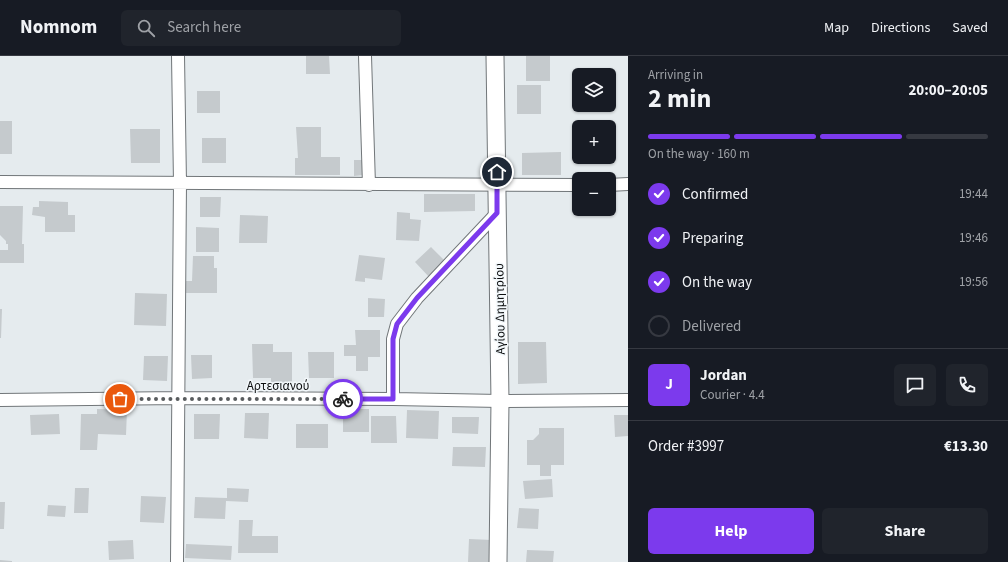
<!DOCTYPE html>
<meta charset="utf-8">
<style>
:root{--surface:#171b24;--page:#20242c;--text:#f1f3f6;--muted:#9ea1a6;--line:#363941;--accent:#7c3aed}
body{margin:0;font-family:"Source Sans 3",sans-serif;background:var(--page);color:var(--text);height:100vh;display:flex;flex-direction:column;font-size:15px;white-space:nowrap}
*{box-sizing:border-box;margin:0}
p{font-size:13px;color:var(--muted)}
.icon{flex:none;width:22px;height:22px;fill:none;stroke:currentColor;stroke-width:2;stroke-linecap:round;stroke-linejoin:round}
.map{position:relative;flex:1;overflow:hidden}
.side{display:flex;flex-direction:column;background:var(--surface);width:380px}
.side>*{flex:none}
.controls{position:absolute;left:572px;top:12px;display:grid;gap:8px}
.controls a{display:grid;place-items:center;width:44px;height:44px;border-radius:6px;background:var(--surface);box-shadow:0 1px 3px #0004;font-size:20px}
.pin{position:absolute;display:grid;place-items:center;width:34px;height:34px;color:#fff;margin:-17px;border:2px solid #fff;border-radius:50%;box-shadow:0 1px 4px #0007}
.courier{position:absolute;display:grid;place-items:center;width:40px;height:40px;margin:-20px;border:3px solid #7c3aed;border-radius:50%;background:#fff;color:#222;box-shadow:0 1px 5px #0007}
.head em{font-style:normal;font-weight:700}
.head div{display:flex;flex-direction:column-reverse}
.head{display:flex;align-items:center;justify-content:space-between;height:68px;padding:0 20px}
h1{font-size:26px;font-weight:700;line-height:30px}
.bar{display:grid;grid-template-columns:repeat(4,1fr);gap:6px 4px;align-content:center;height:48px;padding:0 20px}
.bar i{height:5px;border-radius:3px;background:var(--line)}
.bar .current{background:var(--accent)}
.bar p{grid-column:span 4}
.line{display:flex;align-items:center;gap:10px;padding:0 20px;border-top:1px solid var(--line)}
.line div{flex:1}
.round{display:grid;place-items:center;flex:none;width:42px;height:42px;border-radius:6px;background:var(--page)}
ol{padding:0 20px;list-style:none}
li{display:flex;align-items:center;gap:12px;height:44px}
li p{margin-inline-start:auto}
li .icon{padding:4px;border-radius:50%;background:var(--accent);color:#fff;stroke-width:4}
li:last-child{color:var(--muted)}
li i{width:22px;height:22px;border:2px solid var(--line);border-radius:50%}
.cta{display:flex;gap:8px;margin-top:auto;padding:8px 20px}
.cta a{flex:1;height:46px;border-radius:6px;background:var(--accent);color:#fff;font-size:16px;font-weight:700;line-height:46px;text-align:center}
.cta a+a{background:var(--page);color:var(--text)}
header{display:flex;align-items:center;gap:24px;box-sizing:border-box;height:56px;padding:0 20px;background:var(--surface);border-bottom:1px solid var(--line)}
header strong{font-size:19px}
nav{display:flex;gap:22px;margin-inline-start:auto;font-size:14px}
.search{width:280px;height:36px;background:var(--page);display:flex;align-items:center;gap:10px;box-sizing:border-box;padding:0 14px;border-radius:6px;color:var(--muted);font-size:15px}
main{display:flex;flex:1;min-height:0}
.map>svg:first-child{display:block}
.building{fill:#c5cacd}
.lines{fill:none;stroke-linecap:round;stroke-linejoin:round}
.street-casing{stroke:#717679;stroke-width:14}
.secondary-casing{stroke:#717679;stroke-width:19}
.street{stroke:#fff;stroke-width:12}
.secondary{stroke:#fff;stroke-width:17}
.done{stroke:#595c5e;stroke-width:4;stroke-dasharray:0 7.2}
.route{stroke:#7c3aed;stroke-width:5}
.labels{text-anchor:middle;stroke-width:3;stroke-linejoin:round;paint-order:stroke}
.street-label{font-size:13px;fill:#0d0f10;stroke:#f3f8fb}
</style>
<header>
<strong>Nomnom</strong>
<div class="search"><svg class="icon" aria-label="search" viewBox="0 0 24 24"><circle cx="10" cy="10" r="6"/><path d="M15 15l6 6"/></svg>Search here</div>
<nav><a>Map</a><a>Directions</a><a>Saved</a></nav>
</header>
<main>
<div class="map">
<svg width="628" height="506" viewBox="0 0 628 506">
<rect width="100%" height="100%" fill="#e5ebee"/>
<path class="building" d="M306,0H329L330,18H306Z
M526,0H550V25H526Z
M517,29H541V58H517Z
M197,35H220V57H197Z
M0,65H12V98H0Z
M296,71H321V101H340V119H295V102H298Z
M130,73H160V107H131Z
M202,82H226V107H202Z
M561,96V119H522V97Z
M354,104H363L364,119L354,120Z
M424,138H475V155L424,156Z
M200,141H221L220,161H200Z
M39,145L68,146V159H75V176H45V161L32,159L33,151H39Z
M0,150H23L22,188H24V207H0V194H8V188H6V185L0,179Z
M397,156L410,157V163L421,164L419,185L396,184Z
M240,159L268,160L267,187H239Z
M196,171L219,172V196H196Z
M431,191L446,206L430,222L415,206Z
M359,199L385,202L382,224L365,222V226L355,225Z
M193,200H214V212H217V237H186V225H192Z
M135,237L167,238L166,270L134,269Z
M368,242L385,243L384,261H368Z
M0,253H2L1,282H0Z
M355,274H380V301H368V315H356V300H344V289H356Z
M518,286H546L547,327L518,328Z
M252,288H273V296H292V327H271V322H253Z
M308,296H334V322H309Z
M191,299H212V322L192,323Z
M144,300H168L167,325L143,324Z
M97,353L127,354L126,379L98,378L97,394H80L81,358H97Z
M343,353H369V376H343Z
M407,354L439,355L438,383L406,382Z
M245,357H269L268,383L244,382Z
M59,358L60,378L31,379L30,359Z
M194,358H220L219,383H194Z
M614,359H628V380L615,381Z
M371,360H396L397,387H371Z
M452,361H479L478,378L452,377Z
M296,368H328V392H296Z
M539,372H564V409H551V420H540V409H527V384H533L539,378Z
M453,391H486L485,411L452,410Z
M552,423L553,441L525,443L523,425Z
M75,432H89L88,457H74Z
M227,432L249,433L248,446L226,445L225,463L194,462L195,441L227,442Z
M141,440L166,441L164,467L140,466Z
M0,446H5L4,473H0Z
M48,449L66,450L65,461L47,460Z
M519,452L539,453L538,473L517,472Z
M239,464H253L252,480H278V497H238Z
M469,483L492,484V506H468Z
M133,484L134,503L109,504L108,485Z
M186,488L232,490L231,504L185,502Z
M527,494L554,495L553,506H526Z
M0,504L12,505V506H0Z"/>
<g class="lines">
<defs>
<path id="street" d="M365,0L369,129
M0,126L579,129
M609,129L628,128
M393,343V283L397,268L417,242L497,157
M0,344L179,342L393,343L500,345L628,344
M177,506L180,127L178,0"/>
<path id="secondary" d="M495,0L500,345L498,506"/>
</defs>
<use href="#street" class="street-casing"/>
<use href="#secondary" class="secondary-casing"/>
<use href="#street" class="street"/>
<use href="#secondary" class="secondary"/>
</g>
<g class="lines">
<path class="done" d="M120,343H343"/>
<path class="route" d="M343,343H393V283L397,268L417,242L497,157V116"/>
</g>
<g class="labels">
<g class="street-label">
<text transform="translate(499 253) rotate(-91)" y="5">Αγίου Δημητρίου</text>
<text x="278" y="334">Αρτεσιανού</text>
</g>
</g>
</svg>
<div class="controls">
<a><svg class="icon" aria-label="layers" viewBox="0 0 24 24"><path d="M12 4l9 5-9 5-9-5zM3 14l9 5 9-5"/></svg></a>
<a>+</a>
<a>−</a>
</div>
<div class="pin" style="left:120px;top:343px;background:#ea580c"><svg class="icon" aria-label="bag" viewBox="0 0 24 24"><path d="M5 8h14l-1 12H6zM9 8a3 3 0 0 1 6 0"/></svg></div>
<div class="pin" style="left:497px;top:116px;background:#1f2937"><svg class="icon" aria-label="home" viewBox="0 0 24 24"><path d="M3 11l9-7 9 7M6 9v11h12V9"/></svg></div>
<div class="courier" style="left:343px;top:343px"><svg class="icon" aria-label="bike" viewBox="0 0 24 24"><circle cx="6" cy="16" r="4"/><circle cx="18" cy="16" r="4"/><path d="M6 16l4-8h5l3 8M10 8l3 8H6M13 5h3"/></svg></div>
</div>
<section class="side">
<div class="head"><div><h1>2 min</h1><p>Arriving in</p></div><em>20:00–20:05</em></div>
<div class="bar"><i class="current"></i><i class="current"></i><i class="current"></i><i></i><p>On the way · 160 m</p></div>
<ol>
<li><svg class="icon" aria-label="check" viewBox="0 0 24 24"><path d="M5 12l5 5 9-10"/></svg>Confirmed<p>19:44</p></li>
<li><svg class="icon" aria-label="check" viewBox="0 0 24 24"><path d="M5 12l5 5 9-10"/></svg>Preparing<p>19:46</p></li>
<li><svg class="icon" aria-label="check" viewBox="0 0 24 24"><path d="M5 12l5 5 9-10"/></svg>On the way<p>19:56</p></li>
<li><i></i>Delivered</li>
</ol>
<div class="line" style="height:72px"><b class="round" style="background:var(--accent);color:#fff">J</b><div><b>Jordan</b><p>Courier · 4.4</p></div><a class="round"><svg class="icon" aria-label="chat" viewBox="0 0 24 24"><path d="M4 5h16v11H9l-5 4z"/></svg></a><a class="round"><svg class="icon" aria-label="phone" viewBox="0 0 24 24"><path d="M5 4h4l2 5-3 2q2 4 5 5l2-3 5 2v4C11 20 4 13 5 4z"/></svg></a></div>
<div class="line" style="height:52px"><div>Order #3997</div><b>€13.30</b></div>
<div class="cta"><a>Help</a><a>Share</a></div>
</section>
</main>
